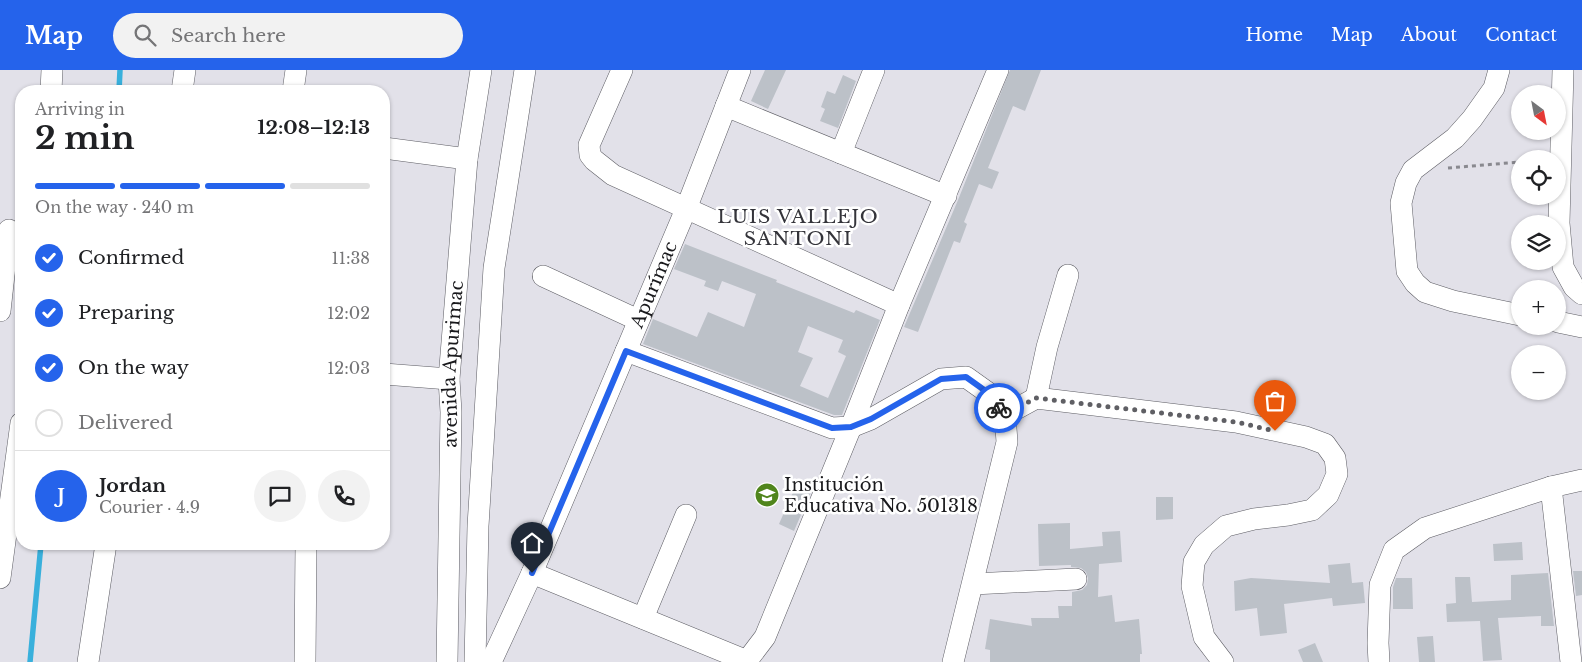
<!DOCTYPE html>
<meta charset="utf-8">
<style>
:root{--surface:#fff;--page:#f2f2f2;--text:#202124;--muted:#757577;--line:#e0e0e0;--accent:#2563eb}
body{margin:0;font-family:"Libre Baskerville",serif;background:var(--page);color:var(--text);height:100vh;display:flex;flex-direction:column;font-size:19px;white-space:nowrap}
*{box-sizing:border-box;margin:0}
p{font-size:16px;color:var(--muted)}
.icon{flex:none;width:28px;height:28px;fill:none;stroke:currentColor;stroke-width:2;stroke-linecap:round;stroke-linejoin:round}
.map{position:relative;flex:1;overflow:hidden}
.drawer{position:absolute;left:15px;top:15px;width:375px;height:465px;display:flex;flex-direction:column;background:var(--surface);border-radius:20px;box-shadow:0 1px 4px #0004}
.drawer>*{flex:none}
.needle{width:32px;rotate:148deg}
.fabs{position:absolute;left:1511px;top:15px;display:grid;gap:10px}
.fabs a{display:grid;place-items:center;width:55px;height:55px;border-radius:50%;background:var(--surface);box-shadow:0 1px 4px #0004;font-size:25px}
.pin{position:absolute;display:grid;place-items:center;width:42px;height:42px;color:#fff;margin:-51px -21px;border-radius:50% 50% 50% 0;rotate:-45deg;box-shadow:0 0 5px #0007}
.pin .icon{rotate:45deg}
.courier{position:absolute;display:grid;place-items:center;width:50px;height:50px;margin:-25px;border:4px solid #2563eb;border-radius:50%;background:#fff;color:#222;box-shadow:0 1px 6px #0007}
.head em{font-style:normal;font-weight:700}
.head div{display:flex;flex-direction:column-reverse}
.head{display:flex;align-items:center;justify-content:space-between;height:85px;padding:0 20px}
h1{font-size:32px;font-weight:700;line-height:38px}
.bar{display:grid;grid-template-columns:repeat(4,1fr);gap:8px 5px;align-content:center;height:60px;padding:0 20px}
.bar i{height:6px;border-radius:4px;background:var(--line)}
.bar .current{background:var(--accent)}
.bar p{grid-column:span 4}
.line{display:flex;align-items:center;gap:12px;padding:0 20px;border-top:1px solid var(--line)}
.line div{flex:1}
.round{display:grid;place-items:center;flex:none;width:52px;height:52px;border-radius:26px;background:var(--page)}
ol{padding:0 20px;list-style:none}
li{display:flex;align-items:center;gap:15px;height:55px}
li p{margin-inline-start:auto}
li .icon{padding:5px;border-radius:50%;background:var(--accent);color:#fff;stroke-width:4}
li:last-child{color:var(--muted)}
li i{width:28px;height:28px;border:2px solid var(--line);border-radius:50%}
header{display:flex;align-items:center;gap:30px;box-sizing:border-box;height:70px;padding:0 25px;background:var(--accent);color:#fff}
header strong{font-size:24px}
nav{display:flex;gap:28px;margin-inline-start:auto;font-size:18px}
.search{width:350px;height:45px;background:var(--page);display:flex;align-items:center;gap:12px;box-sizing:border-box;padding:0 18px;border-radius:28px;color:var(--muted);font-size:19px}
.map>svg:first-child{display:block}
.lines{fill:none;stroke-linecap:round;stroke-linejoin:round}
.stream{stroke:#39b0dc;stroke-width:5.5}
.building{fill:#bcc1c8;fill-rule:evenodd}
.minor-casing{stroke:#5d5d64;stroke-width:22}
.path{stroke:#89898f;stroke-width:3;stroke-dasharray:4 4;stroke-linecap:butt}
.minor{stroke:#fff;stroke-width:21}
.done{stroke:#5f5f64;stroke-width:5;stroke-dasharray:0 9}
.route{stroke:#2563eb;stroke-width:6}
.labels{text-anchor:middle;stroke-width:5;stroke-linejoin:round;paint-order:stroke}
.street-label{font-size:18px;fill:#19191c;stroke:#fff}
.poi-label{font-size:18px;fill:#19191c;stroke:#fff;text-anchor:start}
.neighbourhood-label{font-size:19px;letter-spacing:1px;fill:#34343a;stroke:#fff}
</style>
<header>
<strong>Map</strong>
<div class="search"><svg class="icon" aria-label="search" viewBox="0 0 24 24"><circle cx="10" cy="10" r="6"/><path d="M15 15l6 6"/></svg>Search here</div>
<nav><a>Home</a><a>Map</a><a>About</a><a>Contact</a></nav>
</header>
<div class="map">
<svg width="1582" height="592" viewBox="0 0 1582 592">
<rect width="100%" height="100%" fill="#e2e1e9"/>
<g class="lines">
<path class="stream" d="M119,21L120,0
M30,592L41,474"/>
</g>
<path class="building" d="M765,0H786L768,39L751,31Z
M1010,0H1041L1025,41L1013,36L988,98L999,102L992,119L979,114L964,152L967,154L960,173L954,171L918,262L904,257L958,130Z
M843,5L856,11L838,58L820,51L825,39L821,37L827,21L835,24Z
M685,174L777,210L776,212L824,231L854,243L856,240L880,250L842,345H834L643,274L653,249L697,267L708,242L744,257L756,224L722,211L718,221L704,216L706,211L674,199ZM808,256L843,270L838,282L846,286L828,328L800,316L813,288L798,282Z
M798,411L813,417L794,461L779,454Z
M1156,427H1173V449L1156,450Z
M1070,453V479L1103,476L1102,462L1120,461L1122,492L1099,494L1098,527L1112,525L1115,552L1139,549L1142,584H1140V592H990V580L985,579L990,549L1032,556L1031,548H1059L1058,536H1072V522L1082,520L1087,515L1088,508L1086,502L1081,498L1071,497V495L1039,496L1038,454Z
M1522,472L1523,490L1494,491L1493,474Z
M1350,493L1352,513L1363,512L1365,533L1333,536L1332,528L1284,534L1287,563L1260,566L1257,538L1235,541L1234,511L1251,508L1330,513L1328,495Z
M1573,501H1582V525L1576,526Z
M1548,503L1554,556H1541V546L1498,548L1502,590L1483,591L1480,551L1447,552L1446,534L1456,533L1455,507H1470L1472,532L1511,530V505Z
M1396,508H1412L1413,539H1393V517Z
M1433,566L1435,592H1419L1417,567Z
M1315,573L1323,592H1303L1298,580Z"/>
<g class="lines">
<defs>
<g id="minor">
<path d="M622,0L589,75L590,85L594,90L613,105L899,235"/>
<path d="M1499,0L1494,18L1472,49L1455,68L1413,100L1406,113L1401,133L1407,201L1415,213L1425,222L1453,231L1520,245"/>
<path d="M1563,0L1559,153L1563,197L1574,217L1582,224"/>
<path d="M51,21L52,0"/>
<path d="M182,21L185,0"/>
<path d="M293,21L296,0"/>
<path d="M726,36L946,126"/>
<path d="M384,78L467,89"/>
<path d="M841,83L874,0"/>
<path d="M543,206L638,250"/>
<path d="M0,241L9,160"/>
<path d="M1558,252L1582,257"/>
<path d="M626,281L832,358L851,357L871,349L941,309L966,307L987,322L1005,345L1007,372L953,592"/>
<path d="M384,304L449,309"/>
<path d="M1036,328L1047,277L1068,205"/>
<path d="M1005,345L1036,328L1236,352L1306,367L1325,374L1335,388L1337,404L1328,425L1312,440L1288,445L1254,449L1226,456L1204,475L1194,492L1192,516L1204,567L1223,592"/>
<path d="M1551,417L1571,592"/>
<path d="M532,503L747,591"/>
<path d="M0,508L21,353"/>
<path d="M973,514L1076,509"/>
<path d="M643,548L686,445"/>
<path d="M88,592L106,474"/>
<path d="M305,592L306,474"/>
<path id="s1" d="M447,592L451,342L449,309L467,89L481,0"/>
<path d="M475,592L478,456L494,198L525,0"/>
<path id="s2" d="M491,592L532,503L686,139L740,0"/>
<path d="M746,592L765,567L851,357L899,235L998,0"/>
<path d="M1379,592L1378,573L1380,515L1394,480L1425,458L1551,417L1582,410"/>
</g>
</defs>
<use href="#minor" class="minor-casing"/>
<path class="path" d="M1448,98L1520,92"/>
<use href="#minor" class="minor"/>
</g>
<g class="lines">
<path class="done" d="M999,338L1005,345L1036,328L1236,352L1275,361"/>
<path class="route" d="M532,503L626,281L832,358L851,357L871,349L941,309L966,307L987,322L999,338"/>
</g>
<defs>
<symbol id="school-disc" viewBox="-11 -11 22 22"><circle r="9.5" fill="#50851c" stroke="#fff"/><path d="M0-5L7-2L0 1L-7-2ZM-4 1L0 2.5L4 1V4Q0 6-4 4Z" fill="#fff"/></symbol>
</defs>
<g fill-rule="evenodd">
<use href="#school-disc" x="753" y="411" width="28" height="28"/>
</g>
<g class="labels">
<g class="street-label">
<text dy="6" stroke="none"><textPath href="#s2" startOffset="411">Apurímac</textPath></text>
<text dy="6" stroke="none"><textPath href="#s1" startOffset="298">avenida Apurimac</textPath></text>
</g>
<g class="poi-label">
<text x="784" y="421">Institución<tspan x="784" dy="21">Educativa No. 501318</tspan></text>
</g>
<g class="neighbourhood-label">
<text x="798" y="153">LUIS VALLEJO<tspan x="798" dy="22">SANTONI</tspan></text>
</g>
</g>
</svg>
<div class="fabs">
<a><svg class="needle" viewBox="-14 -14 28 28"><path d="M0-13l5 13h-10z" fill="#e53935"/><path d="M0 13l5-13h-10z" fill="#757577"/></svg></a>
<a><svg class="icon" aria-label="locate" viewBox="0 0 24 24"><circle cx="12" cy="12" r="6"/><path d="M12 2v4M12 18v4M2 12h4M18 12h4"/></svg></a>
<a><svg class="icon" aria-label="layers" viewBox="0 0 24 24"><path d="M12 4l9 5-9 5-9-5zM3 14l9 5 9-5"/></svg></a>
<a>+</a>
<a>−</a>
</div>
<div class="pin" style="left:1275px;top:361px;background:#ea580c"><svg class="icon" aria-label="bag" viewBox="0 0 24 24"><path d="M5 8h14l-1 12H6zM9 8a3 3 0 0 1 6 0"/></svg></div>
<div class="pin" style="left:532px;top:503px;background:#1f2937"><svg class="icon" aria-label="home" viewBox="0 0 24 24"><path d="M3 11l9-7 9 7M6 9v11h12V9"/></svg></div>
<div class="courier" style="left:999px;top:338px"><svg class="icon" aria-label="bike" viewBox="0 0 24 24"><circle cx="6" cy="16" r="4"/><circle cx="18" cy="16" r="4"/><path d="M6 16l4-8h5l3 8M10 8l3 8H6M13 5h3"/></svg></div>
<section class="drawer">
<div class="head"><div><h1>2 min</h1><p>Arriving in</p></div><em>12:08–12:13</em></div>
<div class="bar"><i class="current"></i><i class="current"></i><i class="current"></i><i></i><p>On the way · 240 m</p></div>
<ol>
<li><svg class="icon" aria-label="check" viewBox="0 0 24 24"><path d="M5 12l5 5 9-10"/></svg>Confirmed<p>11:38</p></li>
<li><svg class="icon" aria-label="check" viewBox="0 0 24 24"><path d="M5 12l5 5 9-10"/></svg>Preparing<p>12:02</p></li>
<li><svg class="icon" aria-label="check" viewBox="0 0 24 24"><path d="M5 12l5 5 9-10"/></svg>On the way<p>12:03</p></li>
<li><i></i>Delivered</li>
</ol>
<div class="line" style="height:90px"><b class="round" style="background:var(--accent);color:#fff">J</b><div><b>Jordan</b><p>Courier · 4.9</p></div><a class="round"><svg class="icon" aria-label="chat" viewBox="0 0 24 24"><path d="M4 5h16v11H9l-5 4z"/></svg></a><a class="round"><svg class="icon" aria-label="phone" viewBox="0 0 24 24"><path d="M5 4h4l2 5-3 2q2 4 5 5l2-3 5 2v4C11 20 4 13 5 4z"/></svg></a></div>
</section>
</div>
